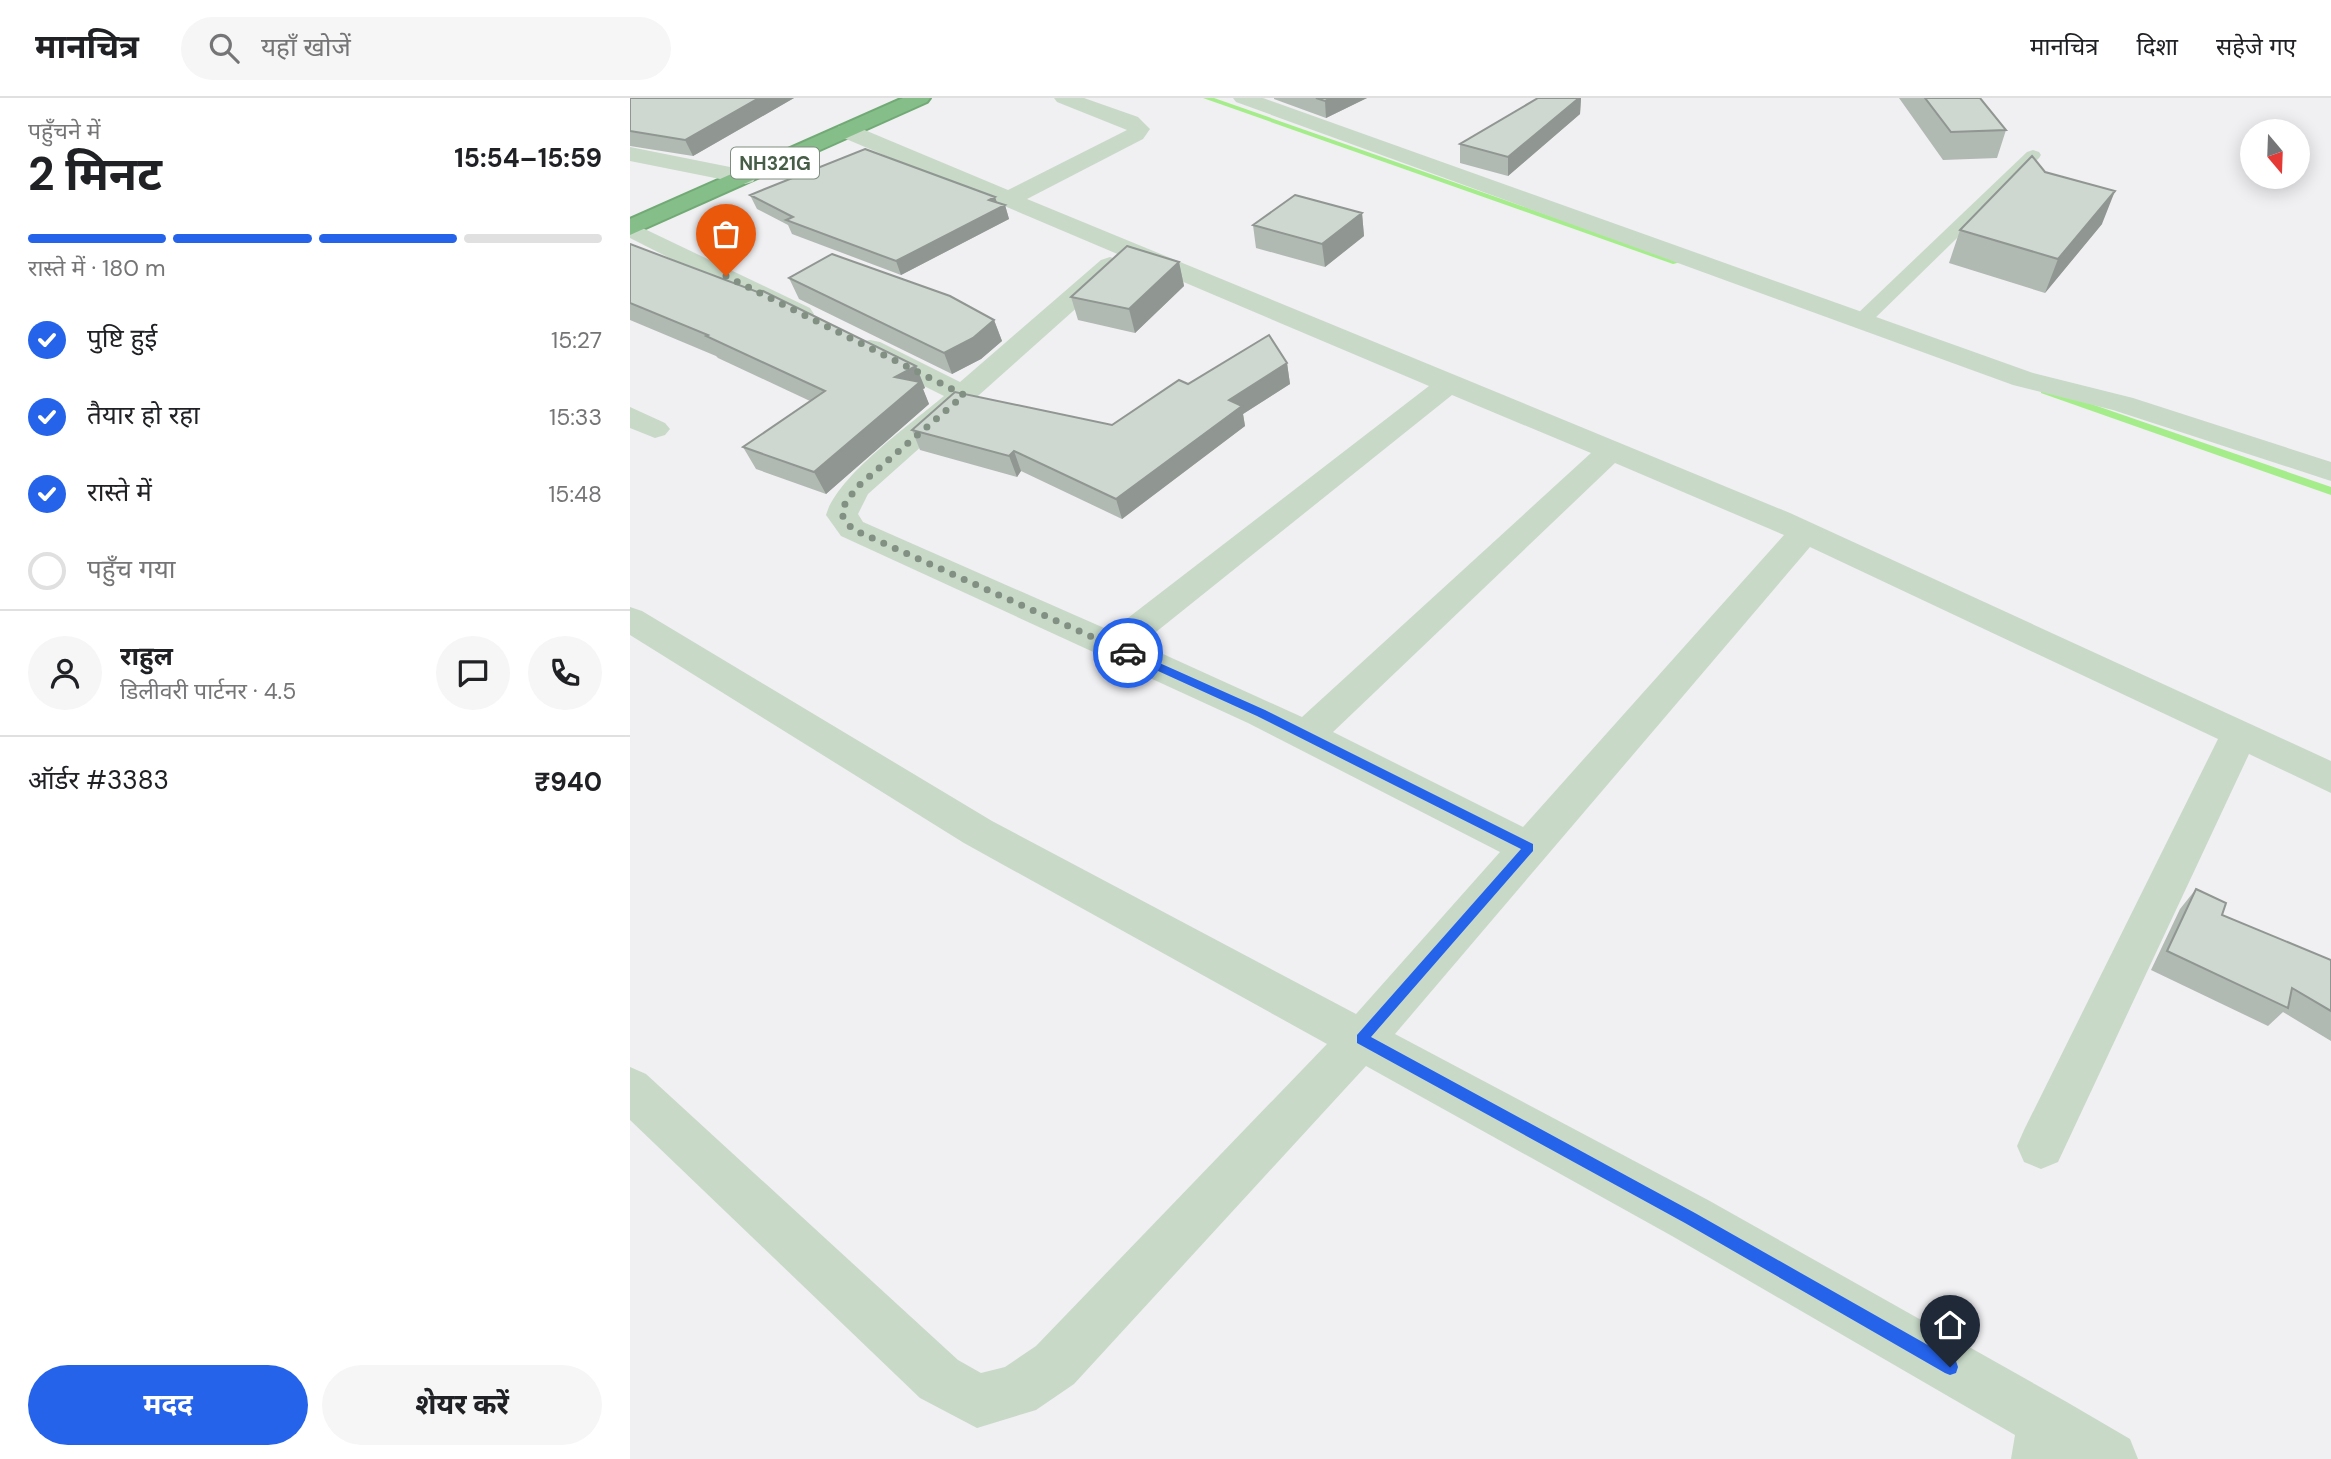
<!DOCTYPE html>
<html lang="hi">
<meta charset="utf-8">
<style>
:root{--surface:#fff;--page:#f6f6f6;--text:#202124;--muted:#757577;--line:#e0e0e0;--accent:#2563eb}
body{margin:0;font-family:"DM Sans","Noto Sans Devanagari",sans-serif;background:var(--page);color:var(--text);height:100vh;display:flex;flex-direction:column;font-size:26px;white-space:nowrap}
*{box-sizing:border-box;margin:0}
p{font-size:23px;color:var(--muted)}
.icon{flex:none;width:38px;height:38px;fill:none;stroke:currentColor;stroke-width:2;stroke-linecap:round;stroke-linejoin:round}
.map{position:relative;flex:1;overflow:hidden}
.panel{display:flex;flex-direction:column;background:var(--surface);width:630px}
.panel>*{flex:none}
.needle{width:46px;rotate:161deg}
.controls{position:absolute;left:1610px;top:21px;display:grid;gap:14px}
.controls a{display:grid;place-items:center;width:70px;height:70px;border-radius:50%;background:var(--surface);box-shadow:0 4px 18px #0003;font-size:35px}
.pin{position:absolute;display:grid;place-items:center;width:60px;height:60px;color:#fff;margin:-72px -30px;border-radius:50% 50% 50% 0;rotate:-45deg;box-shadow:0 0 7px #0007}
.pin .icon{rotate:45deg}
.courier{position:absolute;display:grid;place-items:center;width:70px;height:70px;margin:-35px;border:5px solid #2563eb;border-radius:50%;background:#fff;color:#222;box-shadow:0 2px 9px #0007}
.headline em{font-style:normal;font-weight:700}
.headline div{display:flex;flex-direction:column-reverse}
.headline{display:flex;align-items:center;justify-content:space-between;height:119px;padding:0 28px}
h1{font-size:46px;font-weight:700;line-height:52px}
.bar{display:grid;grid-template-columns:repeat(4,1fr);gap:10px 7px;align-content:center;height:84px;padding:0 28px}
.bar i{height:9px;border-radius:5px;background:var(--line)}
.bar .current{background:var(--accent)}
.bar p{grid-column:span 4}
.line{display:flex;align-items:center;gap:18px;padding:0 28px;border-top:2px solid var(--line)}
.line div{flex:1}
.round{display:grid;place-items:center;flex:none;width:74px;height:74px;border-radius:37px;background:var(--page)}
ol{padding:0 28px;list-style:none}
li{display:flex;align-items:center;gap:21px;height:77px}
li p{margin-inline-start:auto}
li .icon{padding:7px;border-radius:50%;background:var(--accent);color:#fff;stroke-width:4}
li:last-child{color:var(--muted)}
li i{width:38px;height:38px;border:4px solid var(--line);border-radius:50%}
.cta{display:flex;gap:14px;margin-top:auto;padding:14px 28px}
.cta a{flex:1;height:80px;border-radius:42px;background:var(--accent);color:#fff;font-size:28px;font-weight:700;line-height:80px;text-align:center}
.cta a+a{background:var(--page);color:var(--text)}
header{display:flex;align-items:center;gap:42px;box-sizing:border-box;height:98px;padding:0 35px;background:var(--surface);border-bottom:2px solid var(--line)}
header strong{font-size:33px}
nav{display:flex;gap:38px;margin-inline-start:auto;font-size:24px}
.search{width:490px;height:63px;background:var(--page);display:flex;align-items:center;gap:18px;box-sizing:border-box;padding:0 24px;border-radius:38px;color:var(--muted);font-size:26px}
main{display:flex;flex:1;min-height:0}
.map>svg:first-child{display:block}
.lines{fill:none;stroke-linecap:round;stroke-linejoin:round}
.stream{fill:#a4ed8a;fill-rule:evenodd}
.highway-casing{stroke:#71aa74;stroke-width:4}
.lane{fill:#c8d9c8;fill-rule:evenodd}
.street{fill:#c8d9c8;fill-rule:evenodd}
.highway{fill:#86be89;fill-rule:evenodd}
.wall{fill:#b1b9b3}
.shaded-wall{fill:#909692}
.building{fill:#ced7d0;stroke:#909692;stroke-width:2}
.route{fill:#2563eb}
.done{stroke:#829083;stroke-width:7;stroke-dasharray:0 12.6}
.labels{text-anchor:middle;stroke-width:7;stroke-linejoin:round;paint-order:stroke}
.shield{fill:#fff;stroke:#7e8e7e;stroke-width:2}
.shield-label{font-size:19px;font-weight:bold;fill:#475d47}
</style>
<header>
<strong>मानचित्र</strong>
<div class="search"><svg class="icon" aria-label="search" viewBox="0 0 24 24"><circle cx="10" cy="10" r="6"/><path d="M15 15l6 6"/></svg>यहाँ खोजें</div>
<nav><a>मानचित्र</a><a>दिशा</a><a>सहेजे गए</a></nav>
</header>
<main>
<section class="panel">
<div class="headline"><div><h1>2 मिनट</h1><p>पहुँचने में</p></div><em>15:54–15:59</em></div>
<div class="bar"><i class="current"></i><i class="current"></i><i class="current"></i><i></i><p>रास्ते में · 180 m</p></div>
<ol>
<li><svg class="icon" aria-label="check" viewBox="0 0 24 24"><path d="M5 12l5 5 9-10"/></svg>पुष्टि हुई<p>15:27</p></li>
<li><svg class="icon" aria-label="check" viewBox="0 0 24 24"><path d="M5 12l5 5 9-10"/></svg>तैयार हो रहा<p>15:33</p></li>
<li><svg class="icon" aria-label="check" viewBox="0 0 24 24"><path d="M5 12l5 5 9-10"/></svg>रास्ते में<p>15:48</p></li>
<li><i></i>पहुँच गया</li>
</ol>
<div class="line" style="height:126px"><a class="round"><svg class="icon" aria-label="person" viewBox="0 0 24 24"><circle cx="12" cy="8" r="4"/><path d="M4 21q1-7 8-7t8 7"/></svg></a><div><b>राहुल</b><p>डिलीवरी पार्टनर · 4.5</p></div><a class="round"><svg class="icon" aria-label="chat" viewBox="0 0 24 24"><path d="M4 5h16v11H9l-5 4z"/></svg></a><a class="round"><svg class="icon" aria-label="phone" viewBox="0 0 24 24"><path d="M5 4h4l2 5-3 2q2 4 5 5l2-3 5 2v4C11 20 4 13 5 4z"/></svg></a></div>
<div class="line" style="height:91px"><div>ऑर्डर #3383</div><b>₹940</b></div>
<div class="cta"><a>मदद</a><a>शेयर करें</a></div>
</section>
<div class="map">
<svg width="1701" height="1361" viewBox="0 0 1701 1361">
<rect width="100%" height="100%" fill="#f0eff2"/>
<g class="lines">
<path class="stream" d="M573,0H584L1051,164L1043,166Z
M1415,290L1701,389V397L1411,295V291Z"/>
<defs>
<path id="highway" d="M273,0H300L297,4L0,137V121Z"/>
</defs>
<use href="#highway" class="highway-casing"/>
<path class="lane" d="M1403,52L1409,54L1411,57L1409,60L1239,226H1225L1222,222L1225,218L1397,54Z"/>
<path class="street" d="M424,0H454L508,19L520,31L513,41L397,101L1160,415L1701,663V695L1619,656L1428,1064L1411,1071L1394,1064L1387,1048L1394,1032L1588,641L1180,449L765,936L1078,1102L1435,1303L1500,1341L1508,1361H1381L1385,1337L1042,1138L736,968L444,1286L406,1312L347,1330L290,1300L0,1022V969L16,976L328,1262L351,1275L375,1269L406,1248L697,946L334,745L0,537V509L12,513L362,723L726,916L870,754L618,625L211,438L196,417C208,377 281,326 314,298L230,256L226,250L230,244L240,242L250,244L330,284L471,162L480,159L489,162L493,167L489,172L238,396L228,416L233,424L481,533L799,288L209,38L206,33L209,28H225L378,92L497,32L427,4ZM822,297L961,355L672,619L511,546ZM985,365L1154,437L893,729L703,634Z
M603,0H633L1403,275L1503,300L1701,364V383L1483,312L1383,287L606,4Z
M0,49L115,72L123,74L126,79L123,84L115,86L0,63Z
M0,124L180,210L184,216L180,222L171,224L162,222L0,140Z
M0,309L35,325L40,331L35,337L25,340L0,330Z"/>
<use href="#highway" class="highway"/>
</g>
<path class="wall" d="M0,0H164L63,58L0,48Z
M644,0H737L696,20L644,1Z
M908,0H951L950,16L878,78L830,65V46Z
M1269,0H1350L1376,32L1367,60L1313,62Z
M120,97L365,99L367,105L375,107L379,121L271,177L162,136L158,127L127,111Z
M732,115L734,138L695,169L626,150L623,127Z
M1472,126L1415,195L1319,165L1330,132Z
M0,146L286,268L295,290L293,291L299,306L196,396L126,371L113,349L180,303L88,260L86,258L0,222Z
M549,164L554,188L505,235L448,222L441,199Z
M159,180L364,222L372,243L351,261L322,276L169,201Z
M657,265L660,286L613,316L615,328L492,421L391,373L387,379L290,352L282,332L482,327L558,286Z
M1566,791L1592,817L1701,862V943L1653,914L1638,928L1521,872L1550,811Z"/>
<path class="shaded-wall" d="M129,0H164L63,58L55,42Z
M701,0H737L696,20L695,3Z
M949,0H951L950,16L878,78V59Z
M1485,93L1472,126L1415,195L1428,161Z
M365,99L369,110L375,107L379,121L271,177L266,163Z
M732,115L734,138L695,169L692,146Z
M549,164L554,188L505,235L499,211Z
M364,222L372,243L351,261L322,276L314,255Z
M657,265L660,286L613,316L615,328L492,421L486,401L599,302Z
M286,268L295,290L293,291L299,306L196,396L184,374L265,279Z
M384,353L391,373L387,379L379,358Z"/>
<path class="building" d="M0,0H129L55,42L0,33Z
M686,0H701L695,3Z
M908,0H949L878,59L830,46Z
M1295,0H1350L1376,32L1321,34Z
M235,51L365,99L359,102L375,107L266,163L156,122L163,119L120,97Z
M1402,58L1415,74L1485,93L1428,161L1330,132Z
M665,97L732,115L692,146L623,127Z
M0,146L130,195L133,193L286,268L265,279L290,284L184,374L113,349L195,293L76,238L78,237L0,205Z
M497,148L549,164L499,211L441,199Z
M202,156L320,198L364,222L343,240L314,255L159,180Z
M639,237L657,265L599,302L612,308L486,401L384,353L379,358L282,332L325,294L482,327L549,282L558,286Z
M1566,791L1596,805L1592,817L1701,862V913L1662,890L1658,910L1537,853Z"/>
<path class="route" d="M498,551L635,612L903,746V753L741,939L1065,1115L1326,1263L1328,1269L1326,1275L1320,1277L1315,1275L1055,1125L727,945V937L891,751L627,618L495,558V552Z"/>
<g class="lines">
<path class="done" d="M96,178L334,297L227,389L215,406L212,417L222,431L498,555"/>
</g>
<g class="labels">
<rect class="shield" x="101" y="49.5" width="88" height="31" rx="5"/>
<g class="shield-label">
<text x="145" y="72">NH321G</text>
</g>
</g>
</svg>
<div class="controls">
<a><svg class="needle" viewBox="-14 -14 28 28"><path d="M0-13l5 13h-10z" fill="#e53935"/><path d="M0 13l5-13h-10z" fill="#757577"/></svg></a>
</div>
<div class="pin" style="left:96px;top:178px;background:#ea580c"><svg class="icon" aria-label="bag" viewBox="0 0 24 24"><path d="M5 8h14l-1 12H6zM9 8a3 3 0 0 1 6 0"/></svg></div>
<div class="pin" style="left:1320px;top:1269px;background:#1f2937"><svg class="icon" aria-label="home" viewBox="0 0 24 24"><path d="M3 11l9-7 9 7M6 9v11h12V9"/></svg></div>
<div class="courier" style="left:498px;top:555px"><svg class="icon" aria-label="car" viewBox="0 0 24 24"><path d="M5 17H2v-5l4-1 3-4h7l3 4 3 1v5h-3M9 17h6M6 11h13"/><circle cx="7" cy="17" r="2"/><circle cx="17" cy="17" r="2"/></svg></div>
</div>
</main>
